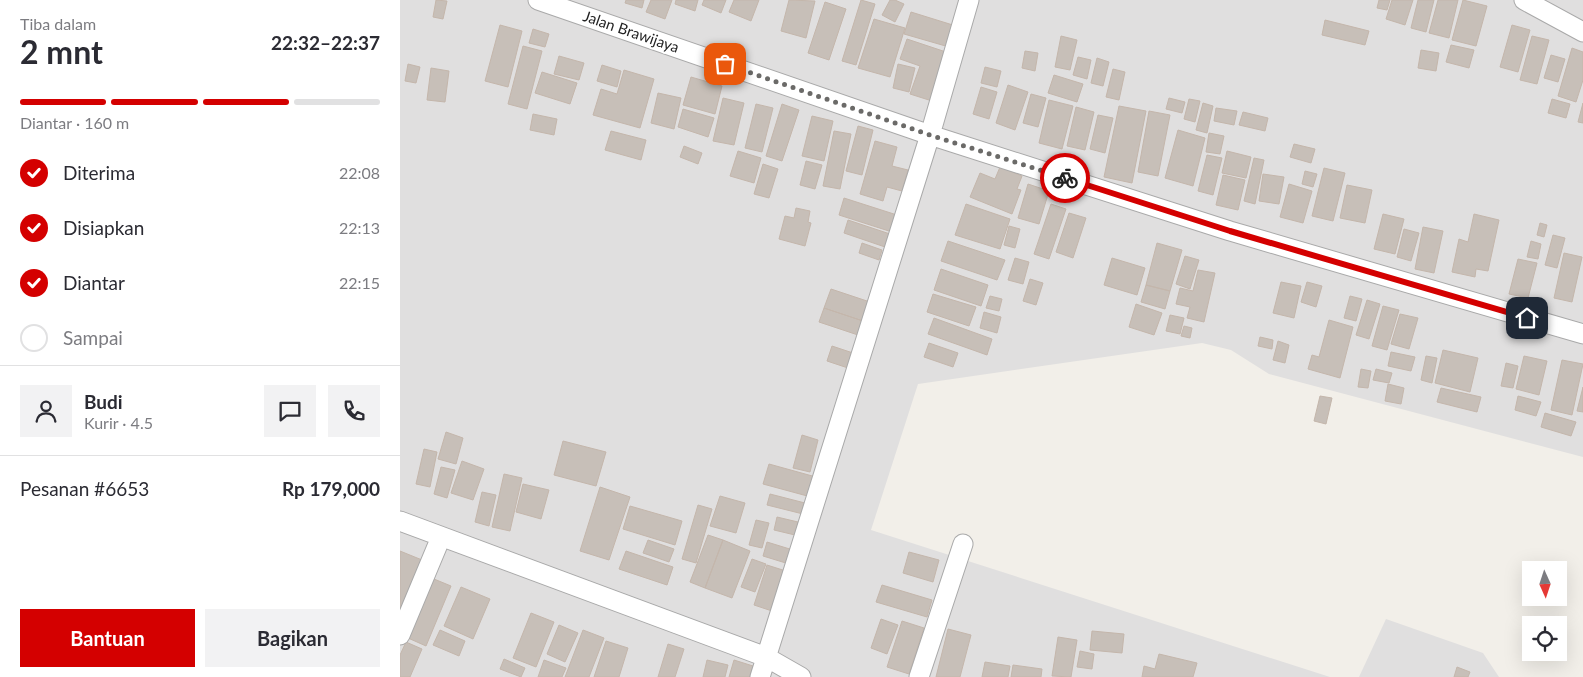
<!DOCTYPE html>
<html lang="id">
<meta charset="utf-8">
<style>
:root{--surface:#fff;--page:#f2f2f3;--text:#2b2b33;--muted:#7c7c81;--line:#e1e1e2;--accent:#d40000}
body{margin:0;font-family:Lato,sans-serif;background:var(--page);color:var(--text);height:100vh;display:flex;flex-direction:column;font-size:19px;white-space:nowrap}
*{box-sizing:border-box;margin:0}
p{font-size:16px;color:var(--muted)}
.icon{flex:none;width:28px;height:28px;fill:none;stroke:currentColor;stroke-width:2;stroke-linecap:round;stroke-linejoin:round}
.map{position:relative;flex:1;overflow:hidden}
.details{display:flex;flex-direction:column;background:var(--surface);width:400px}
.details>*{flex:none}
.needle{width:32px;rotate:177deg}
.tools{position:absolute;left:1122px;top:561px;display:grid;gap:10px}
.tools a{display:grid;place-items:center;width:45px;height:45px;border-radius:0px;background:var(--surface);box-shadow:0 5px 20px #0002;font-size:25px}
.pin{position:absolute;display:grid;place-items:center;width:42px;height:42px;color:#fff;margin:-21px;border-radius:10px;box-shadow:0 2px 8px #0006}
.courier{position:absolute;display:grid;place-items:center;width:50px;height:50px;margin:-25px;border:4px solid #d40000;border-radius:50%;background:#fff;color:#222;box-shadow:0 1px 6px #0007}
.head em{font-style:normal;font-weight:700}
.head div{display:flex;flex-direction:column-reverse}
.head{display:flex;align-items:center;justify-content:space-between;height:85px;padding:0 20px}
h1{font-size:32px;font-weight:700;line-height:38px}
.bar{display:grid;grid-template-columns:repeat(4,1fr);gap:8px 5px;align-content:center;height:60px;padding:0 20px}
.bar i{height:6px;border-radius:4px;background:var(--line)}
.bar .on{background:var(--accent)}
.bar p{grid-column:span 4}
.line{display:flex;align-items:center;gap:12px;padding:0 20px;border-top:1px solid var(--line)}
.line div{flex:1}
.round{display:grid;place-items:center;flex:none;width:52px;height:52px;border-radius:0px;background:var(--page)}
ol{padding:0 20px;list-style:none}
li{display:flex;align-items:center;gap:15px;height:55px}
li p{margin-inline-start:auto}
li .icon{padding:5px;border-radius:50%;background:var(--accent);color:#fff;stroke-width:4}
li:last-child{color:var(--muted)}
li i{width:28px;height:28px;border:2px solid var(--line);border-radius:50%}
.action{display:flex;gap:10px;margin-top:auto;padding:10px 20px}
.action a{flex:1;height:58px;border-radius:0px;background:var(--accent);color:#fff;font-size:20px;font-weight:700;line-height:58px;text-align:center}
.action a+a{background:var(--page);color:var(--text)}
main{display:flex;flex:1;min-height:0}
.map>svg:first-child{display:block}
.residential{fill:#e0dfdf}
.building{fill:#c7bfb8;stroke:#c4b6ab}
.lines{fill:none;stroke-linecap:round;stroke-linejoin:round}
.minor-casing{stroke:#a9a9a9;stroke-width:21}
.minor{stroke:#fff;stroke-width:19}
.done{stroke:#6b6a68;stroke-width:5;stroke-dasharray:0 9}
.route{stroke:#d40000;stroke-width:6}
.labels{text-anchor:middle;stroke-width:4;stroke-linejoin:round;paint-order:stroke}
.street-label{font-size:15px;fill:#222;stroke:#fff}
</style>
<main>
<section class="details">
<div class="head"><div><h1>2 mnt</h1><p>Tiba dalam</p></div><em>22:32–22:37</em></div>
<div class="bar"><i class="on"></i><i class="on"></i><i class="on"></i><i></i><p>Diantar · 160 m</p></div>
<ol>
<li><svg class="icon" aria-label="check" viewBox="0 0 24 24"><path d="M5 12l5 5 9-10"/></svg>Diterima<p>22:08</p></li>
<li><svg class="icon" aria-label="check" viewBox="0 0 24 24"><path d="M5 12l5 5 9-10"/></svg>Disiapkan<p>22:13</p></li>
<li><svg class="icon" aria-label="check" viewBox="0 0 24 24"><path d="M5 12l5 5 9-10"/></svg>Diantar<p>22:15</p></li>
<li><i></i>Sampai</li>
</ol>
<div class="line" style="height:90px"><a class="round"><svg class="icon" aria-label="person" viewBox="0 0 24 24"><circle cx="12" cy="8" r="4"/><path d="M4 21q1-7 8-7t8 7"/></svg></a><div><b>Budi</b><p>Kurir · 4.5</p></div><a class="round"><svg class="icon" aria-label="chat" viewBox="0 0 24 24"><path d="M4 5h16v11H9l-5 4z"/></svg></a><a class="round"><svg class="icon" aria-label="phone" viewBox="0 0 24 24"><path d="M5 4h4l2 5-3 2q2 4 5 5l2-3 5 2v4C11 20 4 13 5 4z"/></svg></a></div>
<div class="line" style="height:65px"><div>Pesanan #6653</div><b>Rp 179,000</b></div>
<div class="action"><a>Bantuan</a><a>Bagikan</a></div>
</section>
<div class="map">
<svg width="1183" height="677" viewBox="0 0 1183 677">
<rect width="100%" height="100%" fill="#f2efe9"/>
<path class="residential" d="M0,0H1183V457L869,374L831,350L802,343L518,384L471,530L930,677H0Z
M986,619L1083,653L1099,677H959Z"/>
<path class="building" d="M36,0L47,1L43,19L33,17Z
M226,0H244L242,8L225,3Z
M251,0H272L265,19L246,12Z
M276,0H298L295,11L275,4Z
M304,0H326L321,13L302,5Z
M334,0H359L351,21L329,12Z
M389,0L415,1L406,38L381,31Z
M461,0L475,4L456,65L442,61Z
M490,0H495L504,4L495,22L482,15Z
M979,0H990L987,10L977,8Z
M992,0H1013L1005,25L986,19Z
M1018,0H1034L1026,32L1011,28Z
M1038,0H1058L1049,38L1029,33Z
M1063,0L1087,6L1076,46L1052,40Z
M425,2L446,9L429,60L408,53Z
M511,12L556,26L549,47L504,34Z
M474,19L505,28L490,77L458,68Z
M925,20L969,31L965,45L922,35Z
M100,25L122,31L108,87L85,81Z
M1112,25L1130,30L1118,72L1100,67Z
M133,29L149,34L145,47L129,43Z
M661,36L677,40L670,70L655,67Z
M1132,36L1149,40L1137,84L1120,80Z
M507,39L549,53L532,101L510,94L520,66L500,59Z
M1051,45L1074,50L1069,68L1046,62Z
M123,46L142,51L127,109L108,104Z
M1172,48L1183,52V80L1176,102L1158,96Z
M1021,50L1039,53L1036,71L1018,68Z
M625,51L638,53L635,71L622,68Z
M1151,55L1165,59L1158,82L1144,78Z
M159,56L184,63L179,80L154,74Z
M678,57L691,60L687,79L673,75Z
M697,58L709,62L703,86L691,83Z
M8,64L20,67L16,83L5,81Z
M498,64L515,68L509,92L493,88Z
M202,65L221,71L217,87L197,81Z
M585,67L601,71L597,87L581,83Z
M31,68L49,71L45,102L27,100Z
M713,69L725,72L719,100L706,97Z
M224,70L254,79L240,128L193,115L201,89L217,94Z
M142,72L177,83L170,104L135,93Z
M654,75L683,84L677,102L648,93Z
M291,77L322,86L315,114L283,105Z
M608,85L628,92L615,130L596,123Z
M581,87L597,92L589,119L573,114Z
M258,93L281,98L274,129L251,123Z
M631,94L646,98L638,127L623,123Z
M323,98L344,103L334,145L313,141Z
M769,98L785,102L782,113L766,109Z
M789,99L800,101L795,122L784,119Z
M1152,99L1170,104L1166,118L1148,113Z
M649,100L673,106L662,149L639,143Z
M803,103L813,106L807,133L796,130Z
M1183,103V123L1178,122Z
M356,104L373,108L362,152L345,148Z
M382,104L399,110L382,161L366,156Z
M719,106L746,111L732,183L704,177Z
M676,107L694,112L685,150L667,146Z
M816,108L837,111L834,125L814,121Z
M283,109L314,118L308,137L278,127Z
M749,111L770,115L758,176L738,172Z
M843,112L868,118L865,131L839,125Z
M133,114L157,119L154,135L130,130Z
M698,115L713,118L705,153L690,149Z
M412,116L433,121L424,161L402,156Z
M458,126L473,130L462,175L446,171Z
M778,130L805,138L793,186L765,178Z
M211,131L246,140L241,160L205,150Z
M434,131L451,134L440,189L423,186Z
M809,133L824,136L820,154L806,152Z
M475,141L497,147L492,166L508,170L502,191L487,187L483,201L460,194Z
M894,144L915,149L911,163L890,157Z
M284,146L302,153L298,164L280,157Z
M338,151L361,158L354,183L330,176Z
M827,151L851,157L846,178L822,173Z
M807,155L822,158L813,195L798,191Z
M854,158L864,160L855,204L844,201Z
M406,161L422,165L415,189L400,185Z
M363,164L378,169L369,198L354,194Z
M600,167L622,176L617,189L621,190L612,214L570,197L580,173L595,179Z
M924,168L945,173L933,221L912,216Z
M905,171L917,174L913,187L902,184Z
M863,174L884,177L879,204L859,201Z
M823,175L845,180L838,210L816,205Z
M628,184L649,191L639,224L618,218Z
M889,184L912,191L903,223L880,217Z
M947,185L972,190L965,223L940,218Z
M444,198L497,215L492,232L439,215Z
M566,204L610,219L600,249L555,235Z
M651,204L666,209L649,259L634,254Z
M396,208L410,211L408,222L411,223L405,246L379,239L385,216L394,218Z
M669,213L686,218L673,258L656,252Z
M983,214L1004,219L995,254L974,249Z
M1074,214L1099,220L1088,271L1076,269L1075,277L1052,272L1059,239L1068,242Z
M448,220L493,235L488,248L444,233Z
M1140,223L1147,225L1144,237L1137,235Z
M609,226L620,229L615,248L604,245Z
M1023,227L1043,231L1034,273L1015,269Z
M1004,229L1019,233L1011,261L997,257Z
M1153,235L1165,238L1157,268L1145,265Z
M548,241L605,260L597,280L541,261Z
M1131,241L1141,244L1138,259L1127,257Z
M462,243L482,250L479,260L459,253Z
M757,243L782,250L770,291L746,285Z
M1164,253L1182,257L1172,302L1154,298Z
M785,256L799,260L790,289L776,284Z
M615,258L629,262L623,284L608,280Z
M712,258L745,268L737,295L704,285Z
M1118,259L1137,263L1128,298L1109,294Z
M541,269L588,285L581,306L534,290Z
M798,270L815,273L804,322L787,318L790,307L776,304L780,288L793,291Z
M630,279L643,283L636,305L623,301Z
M881,282L901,286L894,318L873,313Z
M907,282L922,286L916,307L901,302Z
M746,285L770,291L765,309L741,302Z
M431,289L473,303L466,322L424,308Z
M533,294L576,307L569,326L527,312Z
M590,296L602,299L599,311L586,308Z
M950,296L962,299L956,321L944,318Z
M967,300L980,304L969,339L956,335Z
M736,304L762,313L754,335L729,327Z
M983,306L999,310L987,350L972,346Z
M424,308L466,322L461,336L419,322Z
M584,312L601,317L597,333L580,328Z
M1000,314L1018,318L1009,349L991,344Z
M770,315L784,318L780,334L766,331Z
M534,318L592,339L587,355L528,334Z
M929,320L953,327L940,378L908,369L912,355L919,357Z
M784,326L792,328L790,338L781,336Z
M860,337L873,340L872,349L858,346Z
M878,341L889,345L885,363L873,360Z
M529,343L558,353L553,367L524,357Z
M432,346L453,353L448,368L427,361Z
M1043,350L1078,358L1070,392L1035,383Z
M991,352L1015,357L1011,371L988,366Z
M1026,356L1037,358L1032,383L1021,380Z
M1124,356L1147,361L1139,395L1116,389Z
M1162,360L1183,364L1172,415L1151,410Z
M1106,363L1118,366L1113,388L1101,386Z
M961,369L971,371L968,388L958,387Z
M976,369L992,373L989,383L973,380Z
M988,384L1004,388L1001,404L985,401Z
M1183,387V412L1177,411Z
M1041,388L1081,397L1077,412L1037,402Z
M920,396L932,398L926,424L914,421Z
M1118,396L1141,402L1136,416L1115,410Z
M1145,413L1176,422L1171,436L1141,427Z
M46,432L63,438L56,464L38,459Z
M402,435L418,440L410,472L393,468Z
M163,441L206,452L196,486L154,475Z
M24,449L37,452L30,487L16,484Z
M62,461L84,469L73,500L51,493Z
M369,464L416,477L411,497L363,484Z
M41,467L55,470L47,498L34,494Z
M104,474L122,478L110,531L92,527Z
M123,484L149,490L141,519L116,512Z
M200,487L230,497L209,560L180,551Z
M82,492L96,495L89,526L75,522Z
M370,494L405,503L403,514L367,505Z
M320,496L345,503L336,533L310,526Z
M298,505L312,509L296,563L282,559Z
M230,506L282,521L275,545L223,529Z
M377,517L398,522L395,535L374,530Z
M356,520L369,523L362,548L349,545Z
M308,535L323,540L305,588L290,582Z
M248,540L274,549L269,562L243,553Z
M323,540L350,551L332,598L305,588Z
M367,542L393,550L389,564L363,556Z
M0,551L27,562L0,613Z
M226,551L273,567L267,585L219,569Z
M509,552L539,560L533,582L503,573Z
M352,559L366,564L355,592L341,587Z
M367,565L389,572L375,612L354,605Z
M34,579L51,586L26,646L8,638Z
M482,585L532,600L527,617L476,602Z
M61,587L90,599L73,639L44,626Z
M131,613L154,622L136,667L113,658Z
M481,619L498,625L487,654L471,648Z
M502,621L524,628L509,674L487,667Z
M159,625L178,633L165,662L147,654Z
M548,629L571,635L560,677H536Z
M40,630L65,641L59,656L33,645Z
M183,630L204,638L189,677H165Z
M692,631L724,634L722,653L690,650Z
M658,637L677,640L671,677L652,676Z
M206,641L228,648L219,677H194Z
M6,642L22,649L10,677H0V655Z
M268,644L284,649L275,677H258Z
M680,651L694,654L692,669L677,667Z
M759,654L797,663L793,677H742L744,666L755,669Z
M104,659L125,668L121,677L100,669Z
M144,660L166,668L162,677H138Z
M307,660L328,665L325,677H303Z
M334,660L353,666L350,677H329Z
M585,662L610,666L608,677H582Z
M613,665L642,669L641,677H611Z
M1057,667L1070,672L1068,677H1054Z"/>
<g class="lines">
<defs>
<path id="minor" d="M138,0L530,135L830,231L1183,334
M1124,0L1183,32
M0,521L366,657L401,677
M0,635L41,537
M360,677L530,135L569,0
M519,677L563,544"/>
</defs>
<use href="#minor" class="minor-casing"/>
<use href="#minor" class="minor"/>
</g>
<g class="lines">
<path class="done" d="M325,64L530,135L665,178"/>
<path class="route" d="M665,178L830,231L1127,318"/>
</g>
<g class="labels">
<g class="street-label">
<text transform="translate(231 32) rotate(19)" y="5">Jalan Brawijaya</text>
</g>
</g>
</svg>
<div class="tools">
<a><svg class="needle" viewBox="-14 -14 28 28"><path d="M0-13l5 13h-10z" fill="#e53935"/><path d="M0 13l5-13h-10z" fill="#7c7c81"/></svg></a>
<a><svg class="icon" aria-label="locate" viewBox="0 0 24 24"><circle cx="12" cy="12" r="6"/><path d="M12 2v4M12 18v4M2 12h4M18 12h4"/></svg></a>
</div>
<div class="pin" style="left:325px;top:64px;background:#ea580c"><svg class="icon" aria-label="bag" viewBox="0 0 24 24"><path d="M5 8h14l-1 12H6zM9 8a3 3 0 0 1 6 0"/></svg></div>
<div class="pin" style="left:1127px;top:318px;background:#1f2937"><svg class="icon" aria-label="home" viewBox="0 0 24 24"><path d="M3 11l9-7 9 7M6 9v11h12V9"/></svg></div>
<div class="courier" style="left:665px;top:178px"><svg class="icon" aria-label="bike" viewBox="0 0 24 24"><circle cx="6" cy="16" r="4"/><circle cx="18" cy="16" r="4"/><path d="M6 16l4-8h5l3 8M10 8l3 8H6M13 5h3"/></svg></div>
</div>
</main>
